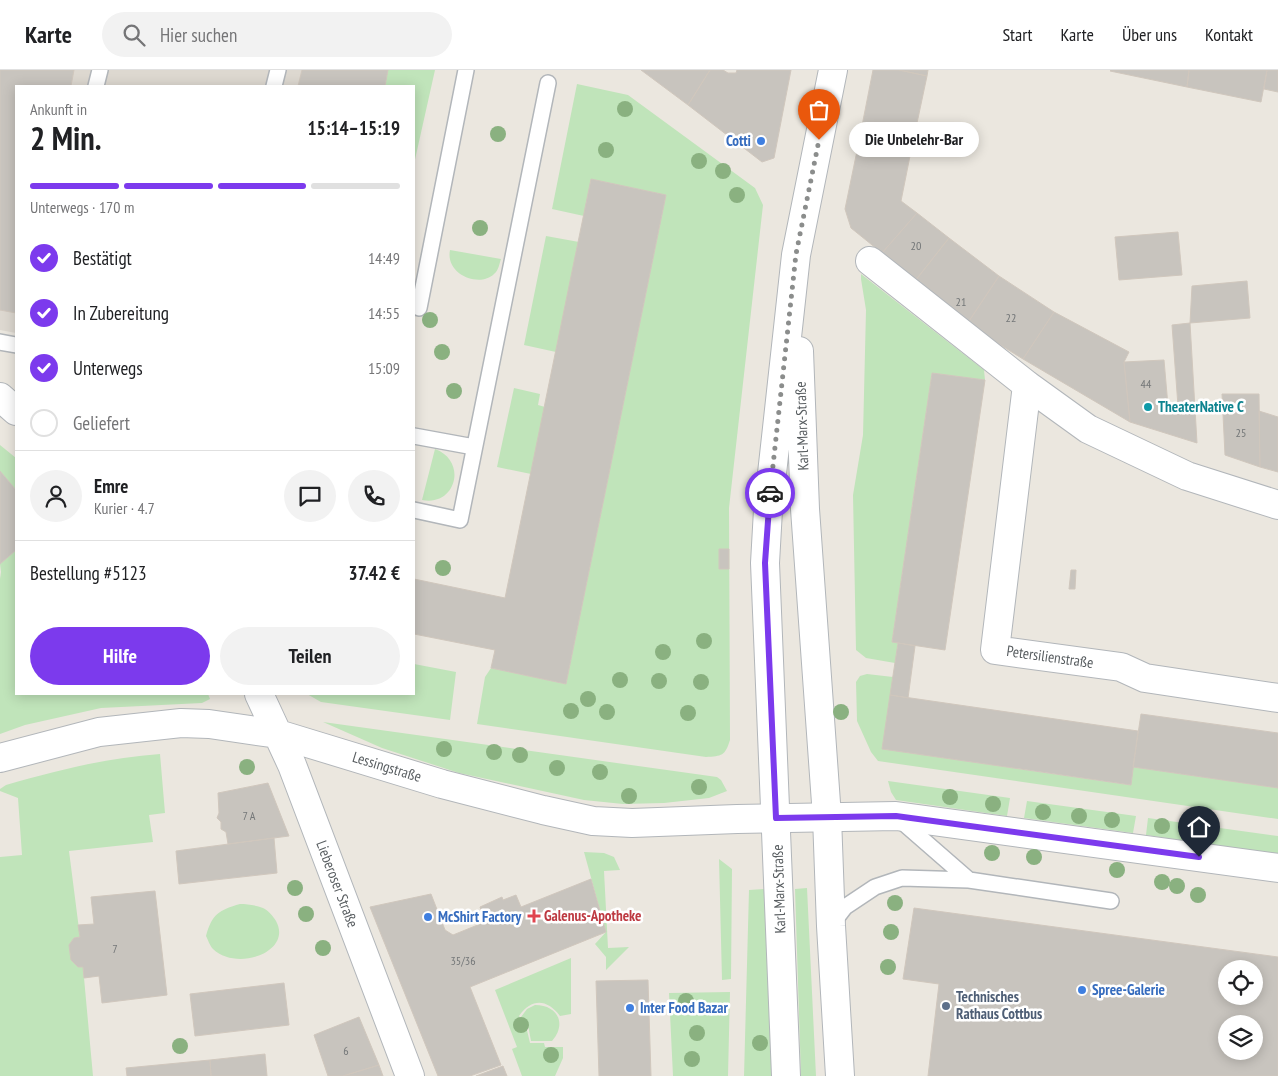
<!DOCTYPE html>
<html lang="de">
<meta charset="utf-8">
<style>
:root{--surface:#fff;--page:#f2f2f2;--text:#202124;--muted:#757577;--line:#e0e0e0;--accent:#7c3aed}
body{margin:0;font-family:"PT Sans Narrow",sans-serif;background:var(--page);color:var(--text);height:100vh;display:flex;flex-direction:column;font-size:19px;white-space:nowrap}
*{box-sizing:border-box;margin:0}
p{font-size:16px;color:var(--muted)}
.icon{flex:none;width:28px;height:28px;fill:none;stroke:currentColor;stroke-width:2;stroke-linecap:round;stroke-linejoin:round}
.map{position:relative;flex:1;overflow:hidden}
.side{position:absolute;left:15px;top:15px;width:400px;height:610px;display:flex;flex-direction:column;background:var(--surface);border-radius:0px;box-shadow:0 2px 12px #0003}
.side>*{flex:none}
.buttons{position:absolute;left:1218px;top:890px;display:grid;gap:10px}
.buttons a{display:grid;place-items:center;width:45px;height:45px;border-radius:50%;background:var(--surface);box-shadow:0 2px 12px #0003;font-size:25px}
.pin{position:absolute;display:grid;place-items:center;width:42px;height:42px;color:#fff;margin:-51px -21px;border-radius:50% 50% 50% 0;rotate:-45deg;box-shadow:0 0 5px #0007}
.pin .icon{rotate:45deg}
.courier{position:absolute;display:grid;place-items:center;width:50px;height:50px;margin:-25px;border:4px solid #7c3aed;border-radius:50%;background:#fff;color:#222;box-shadow:0 1px 6px #0007}
.bubble{position:absolute;height:35px;border-radius:18px;background:var(--surface);box-shadow:0 2px 12px #0003;font-size:16px;font-weight:600;line-height:35px;text-align:center}
.headline em{font-style:normal;font-weight:600}
.headline div{display:flex;flex-direction:column-reverse}
.headline{display:flex;align-items:center;justify-content:space-between;height:85px;padding:0 15px}
h1{font-size:32px;font-weight:600;line-height:38px}
.bar{display:grid;grid-template-columns:repeat(4,1fr);gap:8px 5px;align-content:center;height:60px;padding:0 15px}
.bar i{height:6px;border-radius:4px;background:var(--line)}
.bar .current{background:var(--accent)}
.bar p{grid-column:span 4}
.line{display:flex;align-items:center;gap:12px;padding:0 15px;border-top:1px solid var(--line)}
.line div{flex:1}
.round{display:grid;place-items:center;flex:none;width:52px;height:52px;border-radius:26px;background:var(--page)}
ol{padding:0 15px;list-style:none}
li{display:flex;align-items:center;gap:15px;height:55px}
li p{margin-inline-start:auto}
li .icon{padding:5px;border-radius:50%;background:var(--accent);color:#fff;stroke-width:4}
li:last-child{color:var(--muted)}
li i{width:28px;height:28px;border:2px solid var(--line);border-radius:50%}
.primary-button{display:flex;gap:10px;margin-top:auto;padding:10px 15px}
.primary-button a{flex:1;height:58px;border-radius:30px;background:var(--accent);color:#fff;font-size:20px;font-weight:600;line-height:58px;text-align:center}
.primary-button a+a{background:var(--page);color:var(--text)}
header{display:flex;align-items:center;gap:30px;box-sizing:border-box;height:70px;padding:0 25px;background:var(--surface);border-bottom:1px solid var(--line)}
header strong{font-size:24px}
nav{display:flex;gap:28px;margin-inline-start:auto;font-size:18px}
.search{width:350px;height:45px;background:var(--page);display:flex;align-items:center;gap:12px;box-sizing:border-box;padding:0 18px;border-radius:28px;color:var(--muted);font-size:19px}
.map>svg:first-child{display:block}
.education{fill:#ddd8d0}
.green{fill:#c0e4ba}
.building{fill:#c8c4be;stroke:#d0c7bd;fill-rule:evenodd}
.lines{fill:none;stroke-linecap:round;stroke-linejoin:round}
.service-casing{stroke:#b2b6ba;stroke-width:18}
.minor-casing{stroke:#b2b6ba;stroke-width:30}
.tertiary-casing{stroke:#b2b6ba;stroke-width:30}
.service{stroke:#fff;stroke-width:15}
.minor{stroke:#fff;stroke-width:28}
.tertiary{stroke:#fff;stroke-width:28}
.tree{fill:#8ab180}
.done{stroke:#8b8d8c;stroke-width:5;stroke-dasharray:0 9}
.route{stroke:#7c3aed;stroke-width:6}
.shop-dot{fill:#3f7fe0;stroke:#fff;stroke-width:2}
.culture-dot{fill:#0f9aa8;stroke:#fff;stroke-width:2}
.health-dot{fill:#e0444e;stroke:#fff;stroke-width:2}
.service-dot{fill:#5c6f8a;stroke:#fff;stroke-width:2}
.labels{text-anchor:middle;stroke-width:5;stroke-linejoin:round;paint-order:stroke}
.number-label{font-size:12px;fill:#747778}
.shop-label{font-size:15px;font-weight:bold;fill:#366cbe;stroke:#fff;text-anchor:start}
.culture-label{font-size:15px;font-weight:bold;fill:#0d838f;stroke:#fff;text-anchor:start}
.street-label{font-size:15px;fill:#585d60;stroke:#fff}
.health-label{font-size:15px;font-weight:bold;fill:#be3a42;stroke:#fff;text-anchor:start}
.service-label{font-size:15px;font-weight:bold;fill:#4e5e75;stroke:#fff;text-anchor:start}
</style>
<header>
<strong>Karte</strong>
<div class="search"><svg class="icon" aria-label="search" viewBox="0 0 24 24"><circle cx="10" cy="10" r="6"/><path d="M15 15l6 6"/></svg>Hier suchen</div>
<nav><a>Start</a><a>Karte</a><a>Über uns</a><a>Kontakt</a></nav>
</header>
<div class="map">
<svg width="1278" height="1006" viewBox="0 0 1278 1006">
<rect width="100%" height="100%" fill="#ebe7df"/>
<path class="education" d="M0,0H410L406,16H16V263L0,260Z"/>
<path class="green" d="M388,0H435L414,94V16H385Z
M577,14L628,25L755,118L763,135L729,438L730,670C725,686 722,686 706,687L477,654L485,607L491,598L566,614L666,125L591,109L584,146L552,139Z
M546,166L579,172L556,282L524,275Z
M450,180L501,189C499,194 499,200 494,204C480,218 445,205 450,180Z
M861,204L984,300L985,310L932,303L892,572L898,573L895,593L866,588L856,580L853,425L863,365L866,240L861,209Z
M514,318L540,324L538,335L545,337L531,404L497,397Z
M0,375L16,388V420L0,401Z
M435,379C468,391 456,437 422,430Z
M16,480V624H208L210,629L202,633L101,638L25,655L0,664V509L1,502L0,494Z
M414,594L456,602L450,650L321,632L307,624H414Z
M867,604L893,607L883,679L1130,715L1133,697L1278,718V749L878,691L871,682L857,651L856,612L860,606Z
M323,652L717,707L721,710L727,721L709,728L664,733L623,734L584,730L459,703L382,678Z
M160,684L165,743L149,745L153,772L69,781L80,867L74,868C67,879 69,888 78,897H83L93,1006H0V787L22,785L18,728L0,721V719L6,715C59,700 105,688 160,684Z
M888,711L1010,728L1007,746L896,730L891,722Z
M1027,731L1136,746L1133,763L1024,748Z
M1148,748L1278,766V784L1146,765Z
M584,782L604,783L614,787L620,800L604,801L608,878L629,877L606,900V887L595,874L606,862Z
M719,789L732,799L731,909L722,910Z
M807,818L816,1006H801L795,819Z
M765,819L772,1006H744L749,820Z
M240,834C247,834 255,835 263,838C268,840 273,846 276,851C293,882 237,902 213,879C210,876 208,870 206,866C212,844 219,840 240,834Z
M571,888V944L560,946C547,929 532,928 519,946L526,956L530,973H544L545,977H563V988L555,1006H522L512,979L517,977L495,920Z
M730,922L728,1006H673L669,923Z
M535,935C558,935 567,954 552,971H531L528,955L521,947L527,939Z"/>
<path class="building" d="M0,0H74L71,16H16V243L0,240Z
M302,0H388L385,16H298Z
M641,0H710L688,35Z
M710,0H723L728,3H736L737,0H791L774,88L762,92L688,35Z
M873,0H899L927,6L910,86L858,76Z
M899,0H928L927,6Z
M1111,0H1189L1187,17L1110,1Z
M1189,0H1267L1261,32L1187,17Z
M1267,0H1278V22L1264,19Z
M858,76L910,86L901,131L917,143L882,183L851,158L845,139Z
M591,109L666,125L566,614L491,598L495,580L414,564V509L505,528Z
M917,143L949,168L915,211L882,183Z
M1178,162L1182,205L1119,210L1115,167Z
M949,168L999,206L967,254L915,211Z
M999,206L1054,242L1023,289L967,254Z
M1247,211L1250,248L1190,253L1192,216Z
M1054,242L1129,282L1124,292L1130,352L1023,289Z
M1190,253L1197,373L1130,352L1124,292L1164,290L1168,336H1178L1172,255Z
M932,303L985,310L945,580L892,572Z
M1222,324H1259L1260,397L1225,385Z
M1259,341L1278,347V402L1260,397Z
M0,401L16,420V480L0,494Z
M719,479H729V499H719Z
M1071,500H1076L1075,519H1069Z
M898,573L915,576L908,628L890,625Z
M890,625L1138,661L1131,715L882,679Z
M1141,644L1278,663V718L1133,697Z
M268,713L289,766L228,774L226,762L221,759V752L217,748L219,743L218,723Z
M274,768L277,803L179,814L176,781Z
M591,809L606,862L470,917L501,995L470,1006H438L370,837L431,824L445,860L453,865L485,852L480,837L502,827L503,830L516,825L521,837Z
M155,821L167,925L102,933L99,906L84,908L83,897H78L71,890L70,883L69,875L74,868L80,867L78,855L94,854L91,827Z
M914,838L1278,887V1006H928L939,914L903,909ZM1226,899H1254V926H1226ZM1226,954H1254V981H1226Z
M648,910L651,1006H599L596,911Z
M284,913L289,955L195,966L190,924Z
M359,947L379,995L343,1006H328L314,965Z
M265,984L267,1006H211L210,990Z
M210,990L211,1006H127L126,998Z
M379,995L383,1006H343Z
M503,996L507,1006H476Z"/>
<g class="lines">
<defs>
<path id="service" d="M96,16L100,0
M274,16L278,0
M419,238L466,0
M0,272L16,275
M414,366L474,377
M414,440L460,450L548,13
M899,749L969,810
M832,854L845,837L875,817L902,808L969,810L1111,831"/>
<path id="minor" d="M870,191L1027,315L1088,359L1187,406L1278,435
M1027,315L995,580L1121,597L1145,608L1278,628
M0,327L16,341
M259,624L292,695L410,1006
M0,688L99,662L181,653L209,654L278,664L442,714L543,740L593,751L632,753L737,749L896,746L1278,798"/>
<path id="tertiary" d="M799,281L805,439L827,747L831,856L840,1006
M786,1006L765,493L768,440L796,185L833,0"/>
</defs>
<use href="#service" class="service-casing"/>
<use href="#minor" class="minor-casing"/>
<use href="#tertiary" class="tertiary-casing"/>
<use href="#service" class="service"/>
<use href="#minor" class="minor"/>
<use href="#tertiary" class="tertiary"/>
</g>
<g class="tree">
<circle cx="625" cy="39" r="8"/>
<circle cx="498" cy="64" r="8"/>
<circle cx="606" cy="80" r="8"/>
<circle cx="699" cy="91" r="8"/>
<circle cx="723" cy="101" r="8"/>
<circle cx="737" cy="125" r="8"/>
<circle cx="480" cy="158" r="8"/>
<circle cx="430" cy="250" r="8"/>
<circle cx="442" cy="282" r="8"/>
<circle cx="454" cy="321" r="8"/>
<circle cx="443" cy="498" r="8"/>
<circle cx="704" cy="571" r="8"/>
<circle cx="663" cy="582" r="8"/>
<circle cx="620" cy="610" r="8"/>
<circle cx="659" cy="611" r="8"/>
<circle cx="701" cy="612" r="8"/>
<circle cx="588" cy="629" r="8"/>
<circle cx="571" cy="641" r="8"/>
<circle cx="607" cy="642" r="8"/>
<circle cx="841" cy="642" r="8"/>
<circle cx="688" cy="643" r="8"/>
<circle cx="444" cy="679" r="8"/>
<circle cx="494" cy="682" r="8"/>
<circle cx="520" cy="685" r="8"/>
<circle cx="247" cy="697" r="8"/>
<circle cx="557" cy="698" r="8"/>
<circle cx="600" cy="702" r="8"/>
<circle cx="699" cy="717" r="8"/>
<circle cx="629" cy="726" r="8"/>
<circle cx="950" cy="727" r="8"/>
<circle cx="993" cy="734" r="8"/>
<circle cx="1043" cy="742" r="8"/>
<circle cx="1079" cy="746" r="8"/>
<circle cx="1112" cy="750" r="8"/>
<circle cx="1162" cy="756" r="8"/>
<circle cx="1204" cy="762" r="8"/>
<circle cx="992" cy="783" r="8"/>
<circle cx="1034" cy="787" r="8"/>
<circle cx="1117" cy="800" r="8"/>
<circle cx="1162" cy="812" r="8"/>
<circle cx="1177" cy="816" r="8"/>
<circle cx="295" cy="818" r="8"/>
<circle cx="1198" cy="825" r="8"/>
<circle cx="895" cy="833" r="8"/>
<circle cx="306" cy="844" r="8"/>
<circle cx="891" cy="862" r="8"/>
<circle cx="323" cy="878" r="8"/>
<circle cx="888" cy="897" r="8"/>
<circle cx="686" cy="931" r="8"/>
<circle cx="521" cy="955" r="8"/>
<circle cx="697" cy="963" r="8"/>
<circle cx="760" cy="973" r="8"/>
<circle cx="180" cy="976" r="8"/>
<circle cx="551" cy="985" r="8"/>
<circle cx="692" cy="989" r="8"/>
</g>
<g class="lines">
<path class="done" d="M770,423L796,184L819,70"/>
<path class="route" d="M770,423L765,493L776,748L896,746L1199,787"/>
</g>
<g class="shop-dot">
<circle cx="761" cy="71" r="5"/>
<circle cx="428" cy="847" r="5"/>
<circle cx="1082" cy="920" r="5"/>
<circle cx="630" cy="938" r="5"/>
</g>
<circle class="culture-dot" cx="1148" cy="337" r="5"/>
<path class="health-dot" d="M531.5 838.5h5v5h5v5h-5v5h-5v-5h-5v-5h5z"/>
<circle class="service-dot" cx="946" cy="936" r="5"/>
<g class="labels">
<g class="number-label">
<text x="916" y="180">20</text>
<text x="961" y="236">21</text>
<text x="1011" y="252">22</text>
<text x="1146" y="318">44</text>
<text x="1241" y="367">25</text>
<text x="249" y="750">7 A</text>
<text x="115" y="883">7</text>
<text x="463" y="895">35/36</text>
<text x="346" y="985">6</text>
</g>
<g class="shop-label">
<text x="751" y="76" text-anchor="end">Cotti</text>
<text x="438" y="852">McShirt Factory</text>
<text x="1092" y="925">Spree-Galerie</text>
<text x="640" y="943">Inter Food Bazar</text>
</g>
<g class="culture-label">
<text x="1158" y="342">TheaterNative C</text>
</g>
<g class="street-label">
<text transform="translate(802 356) rotate(-92)" y="5">Karl-Marx-Straße</text>
<text transform="translate(1050 587) rotate(8)" y="5">Petersilienstraße</text>
<text transform="translate(387 697) rotate(17)" y="5">Lessingstraße</text>
<text transform="translate(337 814) rotate(69)" y="5">Lieberoser Straße</text>
<text transform="translate(779 819) rotate(-92)" y="5">Karl-Marx-Straße</text>
</g>
<g class="health-label">
<text x="544" y="851">Galenus-Apotheke</text>
</g>
<g class="service-label">
<text x="956" y="932">Technisches<tspan x="956" dy="17">Rathaus Cottbus</tspan></text>
</g>
</g>
</svg>
<div class="buttons">
<a><svg class="icon" aria-label="locate" viewBox="0 0 24 24"><circle cx="12" cy="12" r="6"/><path d="M12 2v4M12 18v4M2 12h4M18 12h4"/></svg></a>
<a><svg class="icon" aria-label="layers" viewBox="0 0 24 24"><path d="M12 4l9 5-9 5-9-5zM3 14l9 5 9-5"/></svg></a>
</div>
<div class="pin" style="left:819px;top:70px;background:#ea580c"><svg class="icon" aria-label="bag" viewBox="0 0 24 24"><path d="M5 8h14l-1 12H6zM9 8a3 3 0 0 1 6 0"/></svg></div>
<div class="pin" style="left:1199px;top:787px;background:#1f2937"><svg class="icon" aria-label="home" viewBox="0 0 24 24"><path d="M3 11l9-7 9 7M6 9v11h12V9"/></svg></div>
<div class="courier" style="left:770px;top:423px"><svg class="icon" aria-label="car" viewBox="0 0 24 24"><path d="M5 17H2v-5l4-1 3-4h7l3 4 3 1v5h-3M9 17h6M6 11h13"/><circle cx="7" cy="17" r="2"/><circle cx="17" cy="17" r="2"/></svg></div>
<div class="bubble" style="left:849px;top:52px;width:130px">Die Unbelehr-Bar</div>
<section class="side">
<div class="headline"><div><h1>2 Min.</h1><p>Ankunft in</p></div><em>15:14–15:19</em></div>
<div class="bar"><i class="current"></i><i class="current"></i><i class="current"></i><i></i><p>Unterwegs · 170 m</p></div>
<ol>
<li><svg class="icon" aria-label="check" viewBox="0 0 24 24"><path d="M5 12l5 5 9-10"/></svg>Bestätigt<p>14:49</p></li>
<li><svg class="icon" aria-label="check" viewBox="0 0 24 24"><path d="M5 12l5 5 9-10"/></svg>In Zubereitung<p>14:55</p></li>
<li><svg class="icon" aria-label="check" viewBox="0 0 24 24"><path d="M5 12l5 5 9-10"/></svg>Unterwegs<p>15:09</p></li>
<li><i></i>Geliefert</li>
</ol>
<div class="line" style="height:90px"><a class="round"><svg class="icon" aria-label="person" viewBox="0 0 24 24"><circle cx="12" cy="8" r="4"/><path d="M4 21q1-7 8-7t8 7"/></svg></a><div><b>Emre</b><p>Kurier · 4.7</p></div><a class="round"><svg class="icon" aria-label="chat" viewBox="0 0 24 24"><path d="M4 5h16v11H9l-5 4z"/></svg></a><a class="round"><svg class="icon" aria-label="phone" viewBox="0 0 24 24"><path d="M5 4h4l2 5-3 2q2 4 5 5l2-3 5 2v4C11 20 4 13 5 4z"/></svg></a></div>
<div class="line" style="height:65px"><div>Bestellung #5123</div><b>37.42 €</b></div>
<div class="primary-button"><a>Hilfe</a><a>Teilen</a></div>
</section>
</div>
